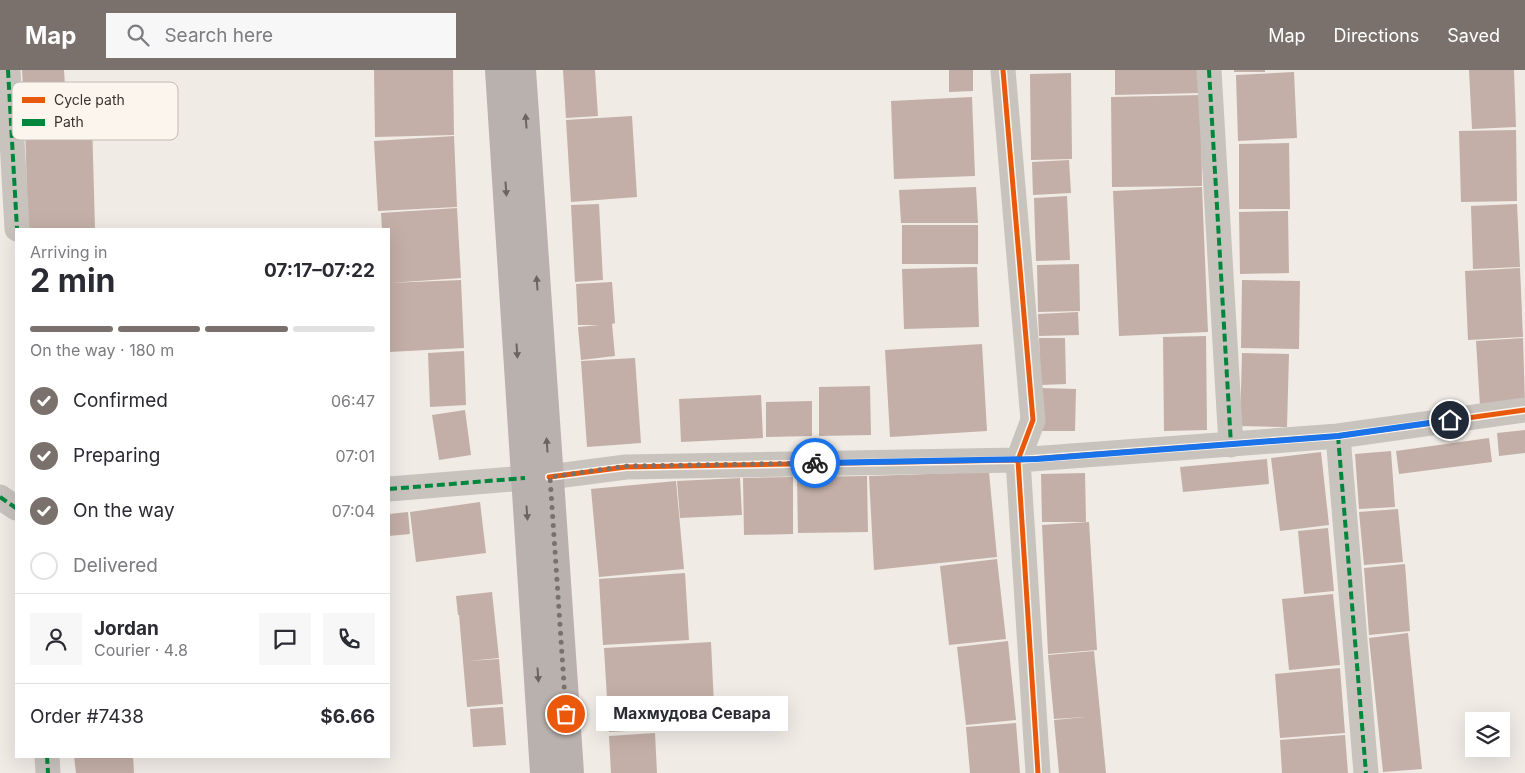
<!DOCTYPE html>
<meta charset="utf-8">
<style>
:root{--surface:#fff;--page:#f7f7f7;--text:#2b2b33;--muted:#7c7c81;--line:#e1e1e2;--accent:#7a716c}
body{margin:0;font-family:Inter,sans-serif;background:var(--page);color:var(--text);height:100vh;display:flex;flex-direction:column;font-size:19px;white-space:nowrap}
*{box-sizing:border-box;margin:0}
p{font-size:16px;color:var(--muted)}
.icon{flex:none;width:28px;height:28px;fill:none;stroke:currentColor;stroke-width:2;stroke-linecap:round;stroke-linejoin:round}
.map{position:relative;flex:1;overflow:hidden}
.side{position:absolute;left:15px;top:158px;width:375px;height:530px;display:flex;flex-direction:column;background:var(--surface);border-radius:0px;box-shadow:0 5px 20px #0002}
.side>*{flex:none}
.buttons{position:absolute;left:1465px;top:642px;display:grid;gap:10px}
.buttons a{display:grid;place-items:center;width:45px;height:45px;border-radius:0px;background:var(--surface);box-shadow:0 5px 20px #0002;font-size:25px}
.pin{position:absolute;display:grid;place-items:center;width:42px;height:42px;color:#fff;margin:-21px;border:2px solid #fff;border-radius:50%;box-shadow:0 1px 5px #0007}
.courier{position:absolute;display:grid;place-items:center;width:50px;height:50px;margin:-25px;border:4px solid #1a73e8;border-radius:50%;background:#fff;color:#222;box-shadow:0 1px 6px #0007}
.bubble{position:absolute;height:35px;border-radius:0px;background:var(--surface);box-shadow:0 5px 20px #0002;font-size:16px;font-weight:700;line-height:35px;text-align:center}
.head em{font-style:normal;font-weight:700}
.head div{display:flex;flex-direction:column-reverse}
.head{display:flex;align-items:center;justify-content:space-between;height:85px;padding:0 15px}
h1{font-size:32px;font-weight:700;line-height:38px}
.bar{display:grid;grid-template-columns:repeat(4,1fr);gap:8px 5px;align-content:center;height:60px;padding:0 15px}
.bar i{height:6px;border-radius:4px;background:var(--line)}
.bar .on{background:var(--accent)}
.bar p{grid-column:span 4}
.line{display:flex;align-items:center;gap:12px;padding:0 15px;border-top:1px solid var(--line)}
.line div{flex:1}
.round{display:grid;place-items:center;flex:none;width:52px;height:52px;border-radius:0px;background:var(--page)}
ol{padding:0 15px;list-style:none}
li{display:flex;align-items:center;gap:15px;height:55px}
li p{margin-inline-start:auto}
li .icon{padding:5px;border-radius:50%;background:var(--accent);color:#fff;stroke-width:4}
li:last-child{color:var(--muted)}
li i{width:28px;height:28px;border:2px solid var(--line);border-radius:50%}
header{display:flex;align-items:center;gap:30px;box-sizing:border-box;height:70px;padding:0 25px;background:var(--accent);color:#fff}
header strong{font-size:24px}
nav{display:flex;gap:28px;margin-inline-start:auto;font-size:18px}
.search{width:350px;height:45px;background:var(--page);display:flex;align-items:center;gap:12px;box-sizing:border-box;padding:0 18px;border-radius:0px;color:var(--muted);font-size:19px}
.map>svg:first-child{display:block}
.building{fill:#c3afa7}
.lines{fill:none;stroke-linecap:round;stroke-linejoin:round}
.minor{stroke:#c9c3be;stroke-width:25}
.primary{stroke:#b8b1ad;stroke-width:28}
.quiet{stroke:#00873e;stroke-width:4;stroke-dasharray:8 4;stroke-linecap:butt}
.cycleway-casing{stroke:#fbf5ee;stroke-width:8}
.cycleway{stroke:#e8590c;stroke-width:5}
.oneway{fill:#6d645f}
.done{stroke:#7a716c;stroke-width:5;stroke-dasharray:0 9}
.route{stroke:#1a73e8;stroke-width:6}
.key{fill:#fbf5ee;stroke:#c1bab4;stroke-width:1}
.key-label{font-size:14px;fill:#3b302b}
</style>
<header>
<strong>Map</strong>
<div class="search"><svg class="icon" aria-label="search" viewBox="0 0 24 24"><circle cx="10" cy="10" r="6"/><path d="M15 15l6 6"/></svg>Search here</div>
<nav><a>Map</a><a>Directions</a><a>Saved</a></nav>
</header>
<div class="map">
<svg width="1525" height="703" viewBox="0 0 1525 703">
<rect width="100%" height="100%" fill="#f0ebe5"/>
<path class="building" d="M22,0H64L67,47L25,50Z
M374,0H453L454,65L375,67Z
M563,0H595L598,46L566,48Z
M949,0H973V21L949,22Z
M1115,0H1200L1201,23L1115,25Z
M1234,0H1265V2H1234Z
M1469,0H1514L1516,57L1472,59Z
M1294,2L1297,68L1238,71L1236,5Z
M1071,3L1072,89L1031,90L1030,4Z
M1201,25L1202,116L1112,117L1111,27Z
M972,27L975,106L894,109L891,31Z
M632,46L637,127L571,132L566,50Z
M92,51L95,159H28L25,53Z
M1516,60L1517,131L1461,132L1459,61Z
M454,66L457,137L378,141L374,71Z
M1289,73L1290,139H1239V74Z
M1069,90L1071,123L1033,125L1032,92Z
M976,117L978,153H901L899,120Z
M1202,117L1208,262L1119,266L1113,121Z
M1067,126L1070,190L1036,191L1034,128Z
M599,134L603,210L575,212L571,135Z
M1517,134L1520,197L1473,199L1471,136Z
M457,138L461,208L389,213V159H382L381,143Z
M1288,141L1289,203L1240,204L1239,142Z
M902,155H978V194H902Z
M1079,194L1080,241L1038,242L1037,195Z
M977,197L979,257L904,259L902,199Z
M1520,198L1523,267L1468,270L1465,201Z
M461,210L464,278L389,282V213Z
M1242,210L1300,211L1299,279L1241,278Z
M612,212L615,253L612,254L615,286L581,290L578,257L599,255H578L576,214Z
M1078,242L1079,265L1039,266L1038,244Z
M1206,266L1207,360L1164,361L1163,267Z
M1039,268H1065L1066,314L1041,315Z
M1523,268L1525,334L1480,336L1476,271Z
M982,274L987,361L890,367L885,280Z
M464,281L466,335L430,337L428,283Z
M1242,283L1289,284L1287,357L1240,356Z
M635,288L641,373L587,377L581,291Z
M870,316L871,365L819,366V317Z
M1040,318L1076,319L1075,361H1040Z
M761,325L763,368L681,372L679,329Z
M812,331V366L766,367V332Z
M465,340L471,385L439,390L432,345Z
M1525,360V383L1499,386L1497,363Z
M1489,368L1492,392L1399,404L1396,381Z
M1391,381L1395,437L1359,439L1355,384Z
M1321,382L1329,455L1280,461L1271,388Z
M1267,389L1269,414L1183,422L1180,397Z
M989,402L997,487L874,500L869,406Z
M1085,403L1086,452H1042L1041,404Z
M867,406L868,462L798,463L797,407Z
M793,407V464L744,465L743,408Z
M740,408L742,445L680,448L677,411Z
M676,411L684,499L599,507L591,419Z
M480,432L486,483L416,492L410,442Z
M1398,439L1403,492L1364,495L1359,442Z
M408,442L410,464L389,466V444Z
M1089,452L1097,580L1048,584L1042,455Z
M1328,458L1334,521L1304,524L1298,461Z
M997,489L1006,569L949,575L940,496Z
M1405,494L1410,561L1369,565L1364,498Z
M685,503L689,570L603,575L599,509Z
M492,522L499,588L469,591L499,589L503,634L467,637L459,545H458L456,526Z
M1333,524L1340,595L1289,600L1282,529Z
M1408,563L1422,699L1383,702L1369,568Z
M1008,571L1016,650L966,655L957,577Z
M711,572L715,656L609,662L604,578Z
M1094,581L1106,703H1059L1054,650L1085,647L1054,649L1048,585Z
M1340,598L1345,663L1280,668L1275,604Z
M503,637L506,675L473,677L470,639Z
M1016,653L1020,703H970L966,657Z
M655,663L657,703H611L609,666Z
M1345,665L1348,703H1282L1280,670Z
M74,686H133L134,703H76Z"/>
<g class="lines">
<path class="minor" d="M8,0L17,159
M1003,0L1033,350L1018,390L1038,703
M1209,0L1231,375
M1338,366L1366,703
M549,407L626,397L1018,390L1338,366L1525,340
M389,419L525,408
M0,427L16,438
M47,686L48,703"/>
<path class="primary" d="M499,0L544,703
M522,0L570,703"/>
<path class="quiet" d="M8,0L17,159
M1209,0L1231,375
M1338,366L1366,703
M389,419L525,408
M0,427L16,438
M47,686L48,703"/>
<defs>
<path id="cycleway" d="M1003,0L1033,350L1018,390L1038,703
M549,407L626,397L1018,390L1338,366L1525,340"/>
</defs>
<use href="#cycleway" class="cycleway-casing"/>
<use href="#cycleway" class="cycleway"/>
</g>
<defs><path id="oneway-solid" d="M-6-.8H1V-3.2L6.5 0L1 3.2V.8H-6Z" transform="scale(1.25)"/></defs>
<g class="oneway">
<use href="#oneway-solid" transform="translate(526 51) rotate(-94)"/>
<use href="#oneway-solid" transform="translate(506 119) rotate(86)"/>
<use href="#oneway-solid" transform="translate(537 213) rotate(-94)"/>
<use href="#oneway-solid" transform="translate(517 281) rotate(86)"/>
<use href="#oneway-solid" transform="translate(547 375) rotate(-94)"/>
<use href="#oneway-solid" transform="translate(527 443) rotate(86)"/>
<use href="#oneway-solid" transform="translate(538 605) rotate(86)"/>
</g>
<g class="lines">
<path class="done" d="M566,644L550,407L626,396L815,393"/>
<path class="route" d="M815,393L1037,389L1338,366L1450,350"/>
</g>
<rect x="12" y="12" width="166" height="58" rx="8" class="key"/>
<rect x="22" y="27" width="23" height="6" fill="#e8590c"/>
<rect x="22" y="49" width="23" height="7" fill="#00873e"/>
<g class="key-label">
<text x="54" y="35">Cycle path</text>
<text x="54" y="57">Path</text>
</g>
</svg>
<div class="buttons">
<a><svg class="icon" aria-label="layers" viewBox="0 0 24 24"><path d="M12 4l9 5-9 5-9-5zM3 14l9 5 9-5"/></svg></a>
</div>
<div class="pin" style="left:566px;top:644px;background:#ea580c"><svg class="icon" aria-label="bag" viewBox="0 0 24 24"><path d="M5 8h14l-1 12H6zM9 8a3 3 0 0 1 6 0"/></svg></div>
<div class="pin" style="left:1450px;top:350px;background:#1f2937"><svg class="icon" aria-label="home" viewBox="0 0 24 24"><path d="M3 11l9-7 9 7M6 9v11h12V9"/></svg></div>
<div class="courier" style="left:815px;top:393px"><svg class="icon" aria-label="bike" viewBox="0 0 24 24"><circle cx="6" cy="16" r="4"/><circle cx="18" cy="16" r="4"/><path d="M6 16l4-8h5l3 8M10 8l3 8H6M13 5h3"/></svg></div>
<div class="bubble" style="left:596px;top:626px;width:192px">Махмудова Севара</div>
<section class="side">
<div class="head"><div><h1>2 min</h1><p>Arriving in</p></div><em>07:17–07:22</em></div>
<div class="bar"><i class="on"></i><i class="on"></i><i class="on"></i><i></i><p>On the way · 180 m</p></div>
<ol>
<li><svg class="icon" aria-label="check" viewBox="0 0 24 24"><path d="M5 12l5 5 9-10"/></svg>Confirmed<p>06:47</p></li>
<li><svg class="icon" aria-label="check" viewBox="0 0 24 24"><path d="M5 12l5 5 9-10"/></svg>Preparing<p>07:01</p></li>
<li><svg class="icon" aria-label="check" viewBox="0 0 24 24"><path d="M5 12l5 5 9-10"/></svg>On the way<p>07:04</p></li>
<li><i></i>Delivered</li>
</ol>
<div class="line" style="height:90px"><a class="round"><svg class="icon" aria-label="person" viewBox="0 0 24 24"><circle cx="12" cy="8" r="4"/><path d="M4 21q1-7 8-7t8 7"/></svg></a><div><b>Jordan</b><p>Courier · 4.8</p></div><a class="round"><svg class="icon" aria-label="chat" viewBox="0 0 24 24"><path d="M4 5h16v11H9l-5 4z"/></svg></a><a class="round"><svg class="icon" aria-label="phone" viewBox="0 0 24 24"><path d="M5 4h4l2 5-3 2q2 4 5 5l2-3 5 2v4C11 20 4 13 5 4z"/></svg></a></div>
<div class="line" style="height:65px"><div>Order #7438</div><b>$6.66</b></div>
</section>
</div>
